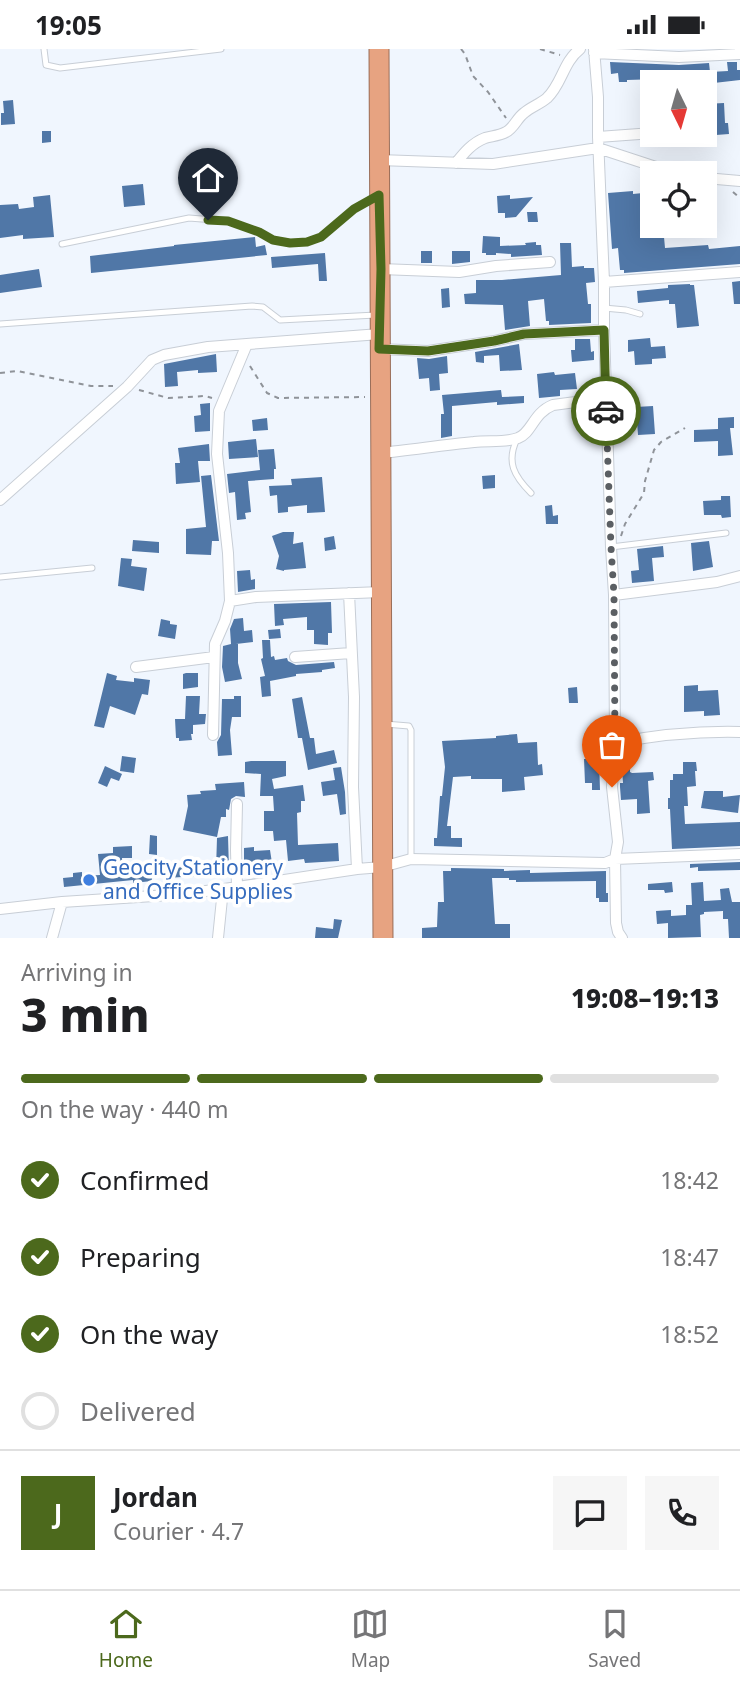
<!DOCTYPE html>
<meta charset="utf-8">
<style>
:root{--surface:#fff;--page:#f6f6f6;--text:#202124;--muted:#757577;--line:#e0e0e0;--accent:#4c691c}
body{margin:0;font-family:"Noto Sans",sans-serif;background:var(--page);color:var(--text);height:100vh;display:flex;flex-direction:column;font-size:26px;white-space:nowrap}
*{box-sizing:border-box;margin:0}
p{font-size:23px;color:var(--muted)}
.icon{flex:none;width:38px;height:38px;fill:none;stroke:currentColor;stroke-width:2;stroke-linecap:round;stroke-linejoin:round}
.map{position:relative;height:889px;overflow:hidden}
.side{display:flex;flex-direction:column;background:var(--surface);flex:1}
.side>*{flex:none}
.needle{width:46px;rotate:175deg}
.controls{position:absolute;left:640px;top:21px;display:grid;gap:14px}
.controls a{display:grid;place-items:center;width:77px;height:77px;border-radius:0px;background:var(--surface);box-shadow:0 7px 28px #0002;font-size:35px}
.pin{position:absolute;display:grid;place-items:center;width:60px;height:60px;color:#fff;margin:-72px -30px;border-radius:50% 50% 50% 0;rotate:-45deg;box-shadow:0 0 7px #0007}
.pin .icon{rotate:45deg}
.courier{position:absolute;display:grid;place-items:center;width:70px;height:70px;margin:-35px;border:5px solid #4c691c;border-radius:50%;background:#fff;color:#222;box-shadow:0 2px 9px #0007}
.overview em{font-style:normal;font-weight:800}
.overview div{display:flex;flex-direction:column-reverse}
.overview{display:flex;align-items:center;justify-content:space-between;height:119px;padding:0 21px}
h1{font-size:46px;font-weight:800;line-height:52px}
.bar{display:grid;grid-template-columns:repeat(4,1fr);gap:10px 7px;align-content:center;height:84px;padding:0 21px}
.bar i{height:9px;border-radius:5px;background:var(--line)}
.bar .on{background:var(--accent)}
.bar p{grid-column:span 4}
.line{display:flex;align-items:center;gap:18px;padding:0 21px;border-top:2px solid var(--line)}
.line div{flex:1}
.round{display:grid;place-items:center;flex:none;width:74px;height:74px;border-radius:0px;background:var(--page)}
ol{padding:0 21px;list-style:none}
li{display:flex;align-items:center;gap:21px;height:77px}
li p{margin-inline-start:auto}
li .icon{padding:7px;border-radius:50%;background:var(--accent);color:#fff;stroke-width:4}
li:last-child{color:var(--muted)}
li i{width:38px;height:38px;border:4px solid var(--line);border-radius:50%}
.status{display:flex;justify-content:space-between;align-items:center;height:49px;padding:0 35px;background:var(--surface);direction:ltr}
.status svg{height:19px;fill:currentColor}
.dock{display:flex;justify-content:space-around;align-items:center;height:98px;border-top:2px solid var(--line);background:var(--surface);font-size:19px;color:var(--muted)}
.dock a{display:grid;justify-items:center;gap:4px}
.dock .on{color:var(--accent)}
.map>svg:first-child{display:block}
.building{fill:#5077a7}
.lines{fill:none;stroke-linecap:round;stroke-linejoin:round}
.lane-casing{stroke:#c8ced6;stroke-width:7}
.street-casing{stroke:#c8ced6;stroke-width:12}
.highway-casing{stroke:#9a6e59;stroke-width:21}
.path{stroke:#8f9399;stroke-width:2;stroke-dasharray:5 5;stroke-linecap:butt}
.lane{stroke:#fff;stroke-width:5}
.street{stroke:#fff;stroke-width:10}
.highway{stroke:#e7a381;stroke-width:19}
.done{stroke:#5b5f63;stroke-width:7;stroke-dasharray:0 12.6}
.route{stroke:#4c691c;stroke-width:9}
.shop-dot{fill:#3f7fe0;stroke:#fff;stroke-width:2.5}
.labels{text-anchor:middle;stroke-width:7;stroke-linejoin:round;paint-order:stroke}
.shop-label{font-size:21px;fill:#366cbe;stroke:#fff;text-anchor:start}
</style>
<div class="status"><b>19:05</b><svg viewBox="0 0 49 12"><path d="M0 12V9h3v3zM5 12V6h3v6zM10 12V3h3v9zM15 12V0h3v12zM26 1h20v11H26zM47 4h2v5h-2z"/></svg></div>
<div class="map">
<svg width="740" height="889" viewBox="0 0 740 889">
<rect width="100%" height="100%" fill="#f0f6fe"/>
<path class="building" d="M610,13L679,16L709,14L710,23L728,22L727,13H737V21H740V31L705,35V33H692V30H673L674,32L664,33H660L659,30L627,31V33H619L618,24L611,25Z
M13,51L15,75L1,76V64H4L3,52Z
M724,54L725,74H728L729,85L716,86L715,71H705V55Z
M42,82H51V93L42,94Z
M143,135L145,156L124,158L122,137Z
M633,142V145L653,143V177H663L665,199L708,196L709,200L740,197V215L624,224V221H620L618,199L612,200L608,144Z
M50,146L54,188L23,190V186L0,189V156L18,155L19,160L34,158L33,148Z
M510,146V150L533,148L516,168L505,169V164H498L497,147Z
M527,163H537L538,173H528Z
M483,187L500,188V197L526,196L525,194L536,193V196H541L542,206L511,208V205L496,204V206H486V204H482Z
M255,188L256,198L265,196L267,206L91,224L90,207L174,197V196Z
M560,194H571L572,218L584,217V219H594L595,233L586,234L588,255H591V274L549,276V272H546L544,250L528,252L530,277L505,281L503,256L465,255L464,245L476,244V231H502L561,226Z
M421,202H432V214H421Z
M452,202H470V213L452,215Z
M325,204L327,232H319L318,215L272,219L271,208Z
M39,220L42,238L0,244V226Z
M740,232V255H734L732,233Z
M690,235V236H694L699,277L677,279L675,255H669V251L638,254L637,242L668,239V236Z
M449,239L450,258L442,259L441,240Z
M650,289L651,298L665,297L666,309L652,310V315L635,316L634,302L628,303V291Z
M575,290H590L591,303L594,302V311L572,313L571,301H575Z
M519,295L522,321L500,322L499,306L484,307V314L476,313L475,303Z
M216,305L217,323L198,324V321L177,323L178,337L165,338L164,315Z
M447,307L448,324L439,325L440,341L430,342L429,329L419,330L417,309L429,310Z
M554,323L555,326L575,324L577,340L560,341V347L539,349L537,325Z
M501,341L502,348L524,347V354L497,356V353L452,357V387L441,389V365H444L442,346Z
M210,354V382L195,383L194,367L201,366L200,355Z
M653,357L655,385L638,386L636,358Z
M734,368V379H730L733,406L718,407V392L694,393V381L718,380V369Z
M267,369L268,381L253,382L252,371Z
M256,390L258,408L229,410L228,393Z
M209,395L210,412H198L200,433L176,435L175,414H180L178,399Z
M274,400L276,420H274V430L248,432L251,463L245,464L246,470L237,471L235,443L229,444L227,425L260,421L258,401Z
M211,426L219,492H212L211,506L186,505V480L206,478L201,427Z
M495,426V439L483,440L482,427Z
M322,428L325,463L307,464V456L288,458V463L278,464L277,446L270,447L269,437L292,436L291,430Z
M721,447H730L731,468L722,469L721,466H704L703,452L721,451Z
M552,456L553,467L558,466V475H546L545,457Z
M283,483H294L293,495L303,493L306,519L284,521V522L276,520L279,507L272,487Z
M334,487L336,500L325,502L324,489Z
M133,491L159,493V504L132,502Z
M709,492L713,518L693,522L691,494Z
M663,497L664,508L652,509L654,532L632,534L631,522L639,521L637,500Z
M121,509L132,510L131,517L147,519L144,542L118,537Z
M250,521L251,531L255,530V540L238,543L237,522Z
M331,553L332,584H328V596L314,595V581H307V568L283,570L284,576L275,577L274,555Z
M243,569L244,582L252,581L253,593L236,595H238V614L242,630L225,633L222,618L223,597L231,595L230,580L234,570Z
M161,570L170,572V575L177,576L175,590L158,587Z
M280,580L281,589L269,590L268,581Z
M262,591H270L271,608L274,607L275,611L287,609L288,612L296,616L334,613L335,619L322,621V623L296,625V627L270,632L271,647L262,648L260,628L265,627L261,610L263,609Z
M107,624L117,627L116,631L134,633V629L150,631L148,646L142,645L135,666L110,657L104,679L94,677Z
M186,624H198V638L183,640V625Z
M698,636V642L718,641L720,666L704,667V662L684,663V637Z
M577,638L578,654H569L568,639Z
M186,647H200L199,665H206L205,675L193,676V685H191L192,691L179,692V689H176L175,670H185Z
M234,647H241V668H232L230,681L232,706L218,707L217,693L221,686L222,650H234Z
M302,648L310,689H314L316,705L334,701L337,714L308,721L302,689H298L292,650Z
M517,685L518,694L537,693L538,716L542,715L543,726L524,728L525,741L502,743V730H471V727L453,728L447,777H451V789H462V798L434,797V789H437L440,747H442L445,718L442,692L496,689V687Z
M122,707L136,709L134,724L120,722Z
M599,709L600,741H592V734H585L584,710Z
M251,712H286V727L272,730L274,740L303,736L305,752H301V763L297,764L298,796L338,794L339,812L305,814L304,810L288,812L286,791L274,792L273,782H264V762H274L273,747H260L261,725L245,724V713Z
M683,713H696L697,722H695L696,737L687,738L688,757H684L685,775L740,773V797L672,800L670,760H668V749H670V731H673V725H683Z
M105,717L122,725L119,732L111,729L107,738L98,734Z
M341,718L345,743L346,765L340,766L337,745L323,747L321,733L335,731L333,719Z
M622,720H630V723L632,724L653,723L654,731L648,732L650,764L637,765V750L621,751L620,738V734H623Z
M244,733L245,748L236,747L231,750L229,761L226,760V768H221L217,788L183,781L188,757L187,746L201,745L200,742L216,741L215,735Z
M704,742H723V748L740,746L738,764L701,759Z
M150,786L157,787V806L149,805Z
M228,787L229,821L216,820L217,789Z
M132,797V809H122L123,825L151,823L152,832L133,834V831L64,838L63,829L73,828V824L82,823V827L100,826L98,805L113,804V798Z
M254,798V802L270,801L272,814L256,816V820L244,821V799Z
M740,813V821L698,822V818L690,819V815Z
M211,815L212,826L167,829L166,820Z
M451,819L504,820V822L530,821V824L606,822V844H608V853H599V849H596V832L516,833V831H509V829H492L495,875H510V889H422V879L437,878L438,853H444L443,822H451Z
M672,833L673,843L665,844L664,841H648V835Z
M703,833L704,852L721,851L720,840L729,839L732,853H740V889H729L728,870H723V862L704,863V865L700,866L701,888L668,889V874L657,875L656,862L671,861V867L686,866V856H692L691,834Z
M334,870L342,871L338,889H315L316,878L333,880Z"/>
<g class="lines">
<defs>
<path id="lane" d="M44,0L46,16L60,19L221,0
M62,195L189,169L227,172L259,183L273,191L290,194L307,193L321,188L354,160L376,148
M604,259L626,261L640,265
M0,275L252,257L263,258L280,271L376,266
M517,390C506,413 514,427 531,444
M611,498L726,484
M0,528L92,519
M385,675L409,677L411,681V810"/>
<path id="street" d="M594,4L679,8L740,5V0
M705,81H708
M598,88L653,84
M379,111L493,115L598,99L659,119L681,124
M456,114C464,104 472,94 485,89C491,87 499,87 506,83C514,79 517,69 524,64C531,58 540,55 547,49C562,35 563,13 580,0
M705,129L740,132
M381,220L459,223L496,217L550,213
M604,233L740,223
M379,300L428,302L494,292L524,285L604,281
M380,404C411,401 442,396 474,393C487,391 505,394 518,389C532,384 533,364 553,356L606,349
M0,451L127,338L152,311L164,306L208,298L380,285
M349,544L354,648L353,738L357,820
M614,546L717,533L740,527
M230,552L228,504L217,405L219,362L247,295
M295,608L351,604
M136,618L214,608
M213,686L215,595L225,572L230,552L256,548L381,543
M615,694C657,686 698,682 740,683
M237,838L236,801L237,755
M0,860L62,853L169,846L224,840L357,820L382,818L411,810L605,814L615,810L618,793L612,738L615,694L614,546L611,498L604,281V233L598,88V48L594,0
M52,889L62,853
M218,889L223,840
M622,889L618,883L616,874L615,810L740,805"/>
<path id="highway" d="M379,0L383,889"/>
</defs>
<use href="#lane" class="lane-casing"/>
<use href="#street" class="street-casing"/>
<use href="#highway" class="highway-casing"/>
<path class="path" d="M461,0L465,5L473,27L488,43L506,69
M540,0L560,6
M733,143L740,149
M250,317L267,344L278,349L365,348
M0,324L17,322L91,337H113
M139,341L168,349L205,347L212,349
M621,487L625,475L644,444L645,432L654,401L661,393L685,379"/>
<use href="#lane" class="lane"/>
<use href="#street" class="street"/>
<use href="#highway" class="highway"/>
</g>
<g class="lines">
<path class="done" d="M606,362L611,498L614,546L615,694L612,738"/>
<path class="route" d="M208,171L228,172L259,183L273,191L290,194L307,193L321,188L354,160L379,146L381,220L379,300L428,302L494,292L524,285L604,281L606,362"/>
</g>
<circle class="shop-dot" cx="89" cy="831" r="7"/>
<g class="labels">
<g class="shop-label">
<text x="103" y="826">Geocity Stationery<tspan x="103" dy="24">and Office Supplies</tspan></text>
</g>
</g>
</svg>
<div class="controls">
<a><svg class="needle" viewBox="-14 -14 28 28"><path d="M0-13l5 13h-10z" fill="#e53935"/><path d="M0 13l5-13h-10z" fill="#757577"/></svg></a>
<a><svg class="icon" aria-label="locate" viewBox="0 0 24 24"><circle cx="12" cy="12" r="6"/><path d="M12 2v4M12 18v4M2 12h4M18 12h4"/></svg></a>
</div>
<div class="pin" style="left:612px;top:738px;background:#ea580c"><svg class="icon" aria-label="bag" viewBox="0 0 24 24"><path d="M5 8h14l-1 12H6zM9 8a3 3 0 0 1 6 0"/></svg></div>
<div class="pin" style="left:208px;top:171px;background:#1f2937"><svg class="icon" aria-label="home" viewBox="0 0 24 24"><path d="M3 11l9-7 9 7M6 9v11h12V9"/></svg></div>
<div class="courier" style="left:606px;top:362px"><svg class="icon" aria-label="car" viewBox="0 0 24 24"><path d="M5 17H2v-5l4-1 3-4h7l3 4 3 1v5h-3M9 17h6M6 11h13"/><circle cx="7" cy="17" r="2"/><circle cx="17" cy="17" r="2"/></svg></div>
</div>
<section class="side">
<div class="overview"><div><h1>3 min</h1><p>Arriving in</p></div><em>19:08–19:13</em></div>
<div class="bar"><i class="on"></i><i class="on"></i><i class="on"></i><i></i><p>On the way · 440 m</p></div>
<ol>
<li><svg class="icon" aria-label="check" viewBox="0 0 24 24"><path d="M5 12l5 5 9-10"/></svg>Confirmed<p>18:42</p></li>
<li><svg class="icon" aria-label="check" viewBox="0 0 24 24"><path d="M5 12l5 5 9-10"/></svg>Preparing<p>18:47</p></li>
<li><svg class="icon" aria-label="check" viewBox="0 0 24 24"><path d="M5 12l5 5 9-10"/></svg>On the way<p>18:52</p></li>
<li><i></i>Delivered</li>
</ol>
<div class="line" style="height:126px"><b class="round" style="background:var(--accent);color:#fff">J</b><div><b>Jordan</b><p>Courier · 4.7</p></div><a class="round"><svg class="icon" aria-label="chat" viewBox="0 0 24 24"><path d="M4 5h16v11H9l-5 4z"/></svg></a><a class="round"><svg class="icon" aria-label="phone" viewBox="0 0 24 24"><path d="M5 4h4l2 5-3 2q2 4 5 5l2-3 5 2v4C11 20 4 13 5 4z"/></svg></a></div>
</section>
<nav class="dock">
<a class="on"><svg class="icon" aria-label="home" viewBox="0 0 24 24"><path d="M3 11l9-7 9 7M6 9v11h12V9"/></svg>Home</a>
<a><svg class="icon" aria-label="map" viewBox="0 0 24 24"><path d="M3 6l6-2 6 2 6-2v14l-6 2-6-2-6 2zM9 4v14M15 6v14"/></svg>Map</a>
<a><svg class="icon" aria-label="saved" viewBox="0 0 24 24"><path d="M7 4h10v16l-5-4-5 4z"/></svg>Saved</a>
</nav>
